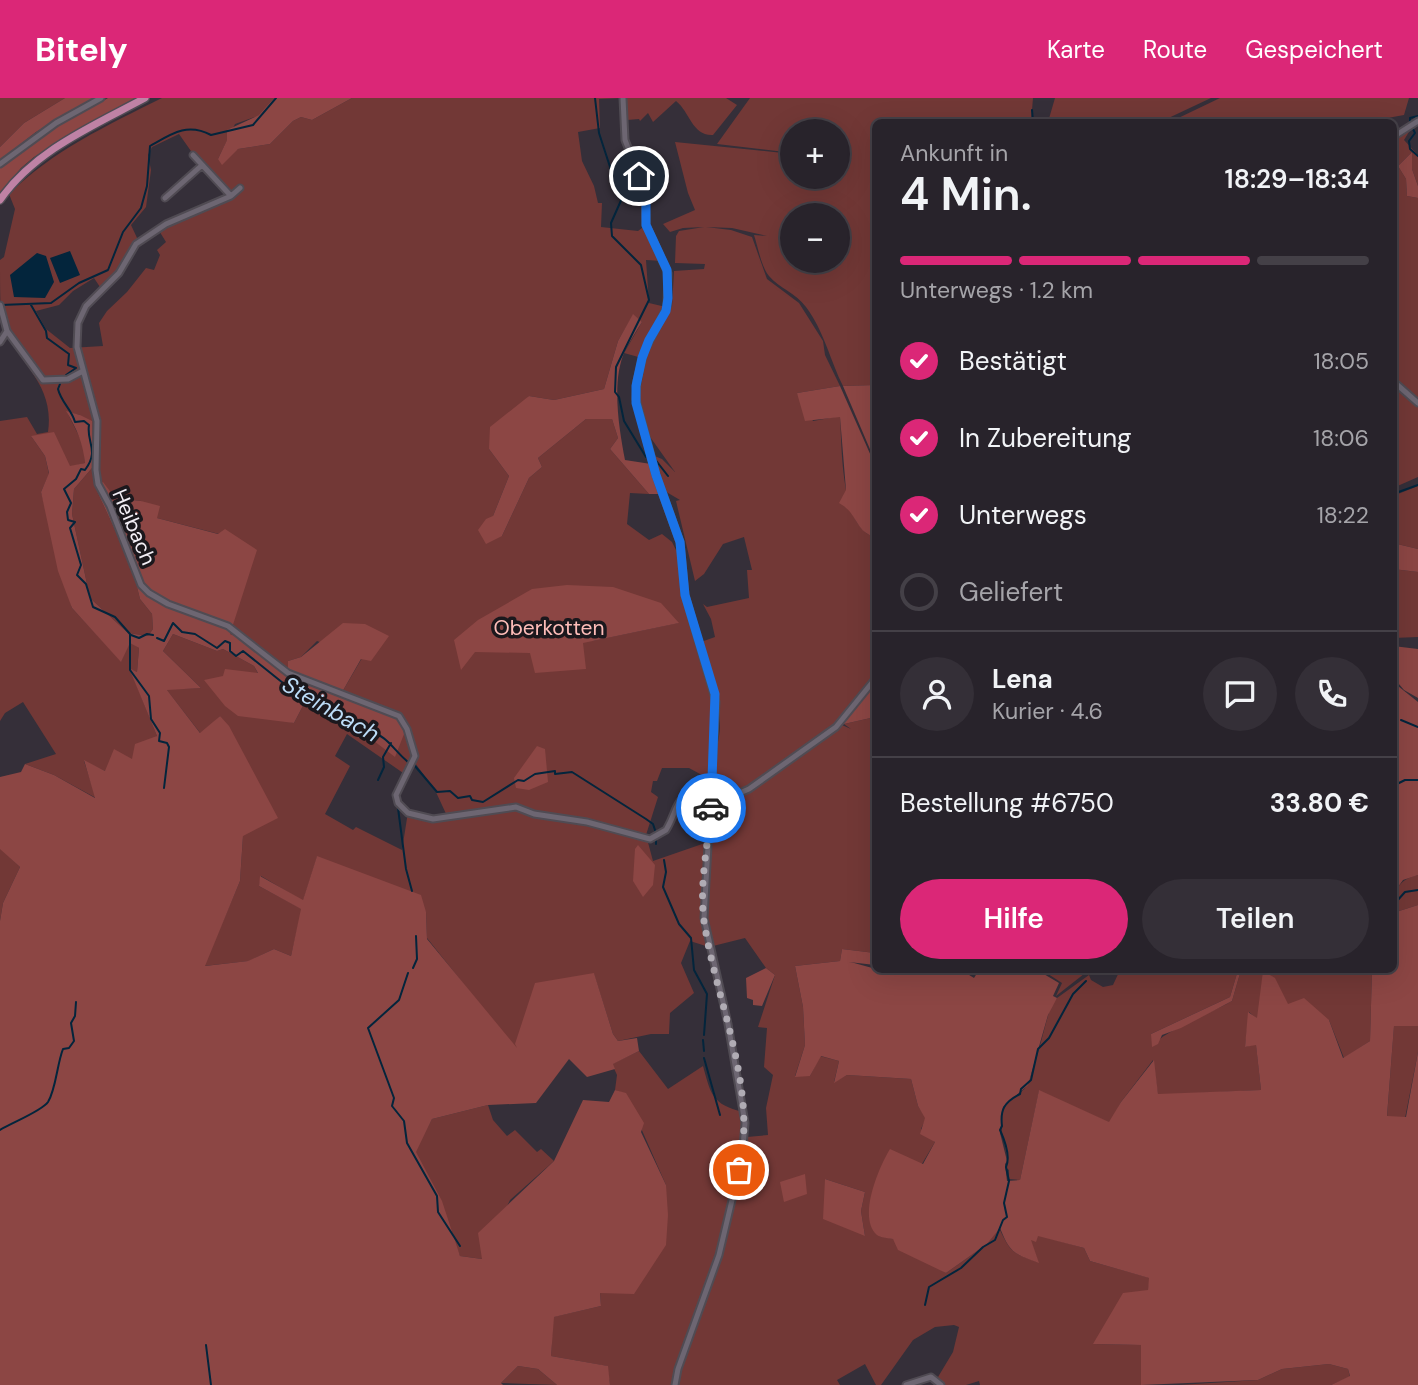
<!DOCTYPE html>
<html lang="de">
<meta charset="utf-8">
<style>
:root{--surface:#28232b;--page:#342f37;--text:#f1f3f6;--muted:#a5a4a9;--line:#444047;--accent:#db2777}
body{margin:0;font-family:"DM Sans",sans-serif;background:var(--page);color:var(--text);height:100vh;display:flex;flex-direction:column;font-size:26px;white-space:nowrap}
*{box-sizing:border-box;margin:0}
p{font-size:23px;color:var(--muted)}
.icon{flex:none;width:38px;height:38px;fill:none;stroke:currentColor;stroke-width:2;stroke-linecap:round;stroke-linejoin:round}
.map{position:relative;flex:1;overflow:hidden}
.side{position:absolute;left:872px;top:21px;width:525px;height:854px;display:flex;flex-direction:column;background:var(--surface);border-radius:10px;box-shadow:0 7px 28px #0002,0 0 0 2px var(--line)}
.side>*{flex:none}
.controls{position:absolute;left:780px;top:21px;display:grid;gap:14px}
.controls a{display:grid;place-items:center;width:70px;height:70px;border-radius:50%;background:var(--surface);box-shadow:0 7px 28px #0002,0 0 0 2px var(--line);font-size:35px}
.pin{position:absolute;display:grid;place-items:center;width:60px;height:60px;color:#fff;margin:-30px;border:4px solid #fff;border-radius:50%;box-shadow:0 2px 7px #0007}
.courier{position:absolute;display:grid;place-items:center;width:70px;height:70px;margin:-35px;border:5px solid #1a73e8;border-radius:50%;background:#fff;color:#222;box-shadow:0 2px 9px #0007}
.overview em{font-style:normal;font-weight:600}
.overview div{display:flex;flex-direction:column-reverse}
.overview{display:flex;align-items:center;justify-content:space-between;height:119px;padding:0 28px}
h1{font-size:46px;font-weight:600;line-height:52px}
.bar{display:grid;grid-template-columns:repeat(4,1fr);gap:10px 7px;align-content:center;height:84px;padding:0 28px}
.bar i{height:9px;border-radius:5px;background:var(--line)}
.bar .on{background:var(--accent)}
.bar p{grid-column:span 4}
.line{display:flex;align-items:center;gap:18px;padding:0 28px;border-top:2px solid var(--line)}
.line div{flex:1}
.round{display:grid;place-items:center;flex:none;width:74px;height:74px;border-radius:37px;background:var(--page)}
ol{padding:0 28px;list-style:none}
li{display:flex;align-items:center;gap:21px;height:77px}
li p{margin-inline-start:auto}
li .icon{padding:7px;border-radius:50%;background:var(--accent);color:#fff;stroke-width:4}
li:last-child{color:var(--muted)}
li i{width:38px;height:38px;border:4px solid var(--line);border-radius:50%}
.button{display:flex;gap:14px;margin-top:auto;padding:14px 28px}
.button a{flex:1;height:80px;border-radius:42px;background:var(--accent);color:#fff;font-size:28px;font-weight:600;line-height:80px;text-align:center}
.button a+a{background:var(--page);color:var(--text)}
header{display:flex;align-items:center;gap:42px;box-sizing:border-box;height:98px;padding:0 35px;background:var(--accent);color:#fff}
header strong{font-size:33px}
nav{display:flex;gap:38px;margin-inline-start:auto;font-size:24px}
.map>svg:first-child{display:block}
.green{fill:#723836;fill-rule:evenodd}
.forest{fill:#8c4644}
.water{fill:#03253c}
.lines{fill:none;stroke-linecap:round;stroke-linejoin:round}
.stream{stroke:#03253c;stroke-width:2}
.minor-casing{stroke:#504b53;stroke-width:9}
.major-casing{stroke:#504b53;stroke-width:10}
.minor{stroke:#6d6672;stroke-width:5}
.major{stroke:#bf82a5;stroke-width:7}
.done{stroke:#b0acb4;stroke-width:7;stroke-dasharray:0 12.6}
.route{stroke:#1a73e8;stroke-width:9}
.labels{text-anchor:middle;stroke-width:7;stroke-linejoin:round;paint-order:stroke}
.street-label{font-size:21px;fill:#f3eff6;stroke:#1b181d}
.park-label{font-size:21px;fill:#febdb9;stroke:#1b181d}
.water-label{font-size:23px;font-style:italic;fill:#bcdcf7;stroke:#1b181d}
</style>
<header>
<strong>Bitely</strong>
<nav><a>Karte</a><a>Route</a><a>Gespeichert</a></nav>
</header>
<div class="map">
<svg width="1418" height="1287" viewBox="0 0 1418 1287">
<rect width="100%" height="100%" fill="#352f39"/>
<path class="green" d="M0,0H65L24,25L0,49Z
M162,0H274L260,17L235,26L218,61L238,51L270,46L293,23L301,19L312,22L352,0H622L599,1L600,30L578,34L582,63L594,88L598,105H602L601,129L638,133L646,127L663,163L646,162L649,205L666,209L642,260L624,255L642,224L633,217L618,243L604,291L554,302L529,298L489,351L509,378L493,418L502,438L529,380L542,369L538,360L586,321H612L618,340L610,351L649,396L630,395L627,426L649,442L662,436L672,444L676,452L682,453L683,490L714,599L715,654C729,618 710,579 701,544L715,539L711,521L703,506L707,509L749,500L747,472H752L744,439L723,446L704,476L695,483L676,403L680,402L663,392L652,357L662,361L675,374L648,336L639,297L648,252L672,208L674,173L704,171L705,166L675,165L676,138L679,133L704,129L683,130L670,134L663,126L695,112L688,95L675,44L793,56V79H838V33H793V55L717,46L750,0H1033L1031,24H875V246L871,253L875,255V287L843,288C830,262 824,233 806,209C796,195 779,190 769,178C761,168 758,149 754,137L767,138L732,130L706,129L731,132L752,139L767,181L799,205L823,243L825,257L840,288L797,295L813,323L840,318C842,347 840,431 875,439V580L844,620L820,641L842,627L851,631L844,626L875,619V855L842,851L840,863L795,868L803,909L805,947L795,978H810L820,958L839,963L834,984L847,977L911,981L918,1008L926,1020L921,1031L935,1044L879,1138L893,1141L946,1175L987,1146L999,1130C1011,1155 1012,1155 1038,1164L1030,1141L1038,1137L1084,1150L1090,1163L1150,1180L1148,1193L1094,1246L1141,1247V1287H980L979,1283L966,1287H942L938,1279L953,1254L959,1229L954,1227L935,1229L913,1242L881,1287H876L865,1266L837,1282L840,1287H677L679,1272L720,1157L747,1039L768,1037L766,1010L773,977L764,969L767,930L758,929L775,877L766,870L745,840L709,849L690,843L681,865L694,895L670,915L669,936H651L618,943L613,936L594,876L521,958L427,840L426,814L317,759L303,803L261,778L259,788L302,811L291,858L274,851L249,863L204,868L240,783L243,738L220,618L201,636L166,591L201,590L163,553L173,536L217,553L223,551L254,568L283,622L294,625L307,600L349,624L341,596L362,560L317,543L301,559L288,563V575L248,543L230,536L232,526L219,436L157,420L141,403L115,400L95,389L132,469L140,501L152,516L153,531L148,538L128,535L90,500L72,416L74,391L92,370L80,317L67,314L84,348L85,365L70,369L31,338L45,358L49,376L41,394L72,510L121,563L130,544L139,550L137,574L130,571L157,638L132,662L105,673L84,663L96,700L54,677L25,666L56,656L23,604L5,615L0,623V323L27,319L37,336L48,334C55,286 19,266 2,227C0,213 0,178 0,162L4,159L15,111L9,96C52,53 108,27 162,0ZM179,36L205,73L230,98L158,131L166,144L157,152L160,157L154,172L146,170L127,194L107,213L99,225L103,248L70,250L46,231L36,213L59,207L73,193L94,180L100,189L113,179L138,142L131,127L146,109L151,72L148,57L152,49ZM793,117H838V163H793ZM657,504L678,525L592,543ZM347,636L406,677L415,665L435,692L448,720L435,721L408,714L402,752L356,729L353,732L325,716L350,668L335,658ZM662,670H689L713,683L708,776L703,785L708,744L653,763L646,737L658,699L651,694L653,683H657ZM825,1081L865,1094L861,1113L865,1138Z
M625,0H726L737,7L713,37C692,38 690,14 676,3L653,24L648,15L640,23L639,21L627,22Z
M1055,0H1211L1160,24H1048Z
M1220,0H1409L1404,17L1382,21L1384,24H1170Z
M1412,29L1404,42L1418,57V88L1412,71V54L1398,68L1406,81L1407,98L1418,100V304L1393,281V44Z
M645,63L656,64L663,91L660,94H650L641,68Z
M1393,284L1418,308V379L1393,390Z
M1418,388V451L1393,445V398Z
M1393,471L1418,474V539L1393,540Z
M0,750L20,769L3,805L0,823Z
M1418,777V807L1393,815C1393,794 1397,782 1418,777Z
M1042,872H1089L1056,898L1062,885Z
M1120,872H1238L1230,899L1151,936L1159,942C1164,935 1220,910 1232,903L1241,872H1372L1370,943L1344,960L1329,922L1257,921L1249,914L1245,949L1256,946L1261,992L1158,997L1153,962L1121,1004L1110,1025L1039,993L1020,1082L1009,1081V1072L1006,1070C1010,1052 997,1032 1002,1012C1005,1000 1018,999 1025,990C1035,975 1044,928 1051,908L1057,900L1089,877L1091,882L1103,889L1113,887Z
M1394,927L1418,928V954L1405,1020L1387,1019Z
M639,953L668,991L703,968C711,997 712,1006 743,1014C741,1107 703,1199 675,1287H610L607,1268L551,1258L553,1219L601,1208L600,1195L666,1087L626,996L615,992L617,977L612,966Z
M488,1007L493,1022L507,1038L515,1032L537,1054L541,1051L554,1063L510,1102L482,1161L460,1158L415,1054L432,1021Z
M1329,1266L1348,1271L1350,1279L1331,1287H1179L1258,1282L1282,1271Z
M518,1268L538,1271L557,1287L501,1285Z"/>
<path class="forest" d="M65,0H95L36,34L0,62V49L24,25Z
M108,0H137L34,59L21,70L0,95V70L44,36Z
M274,0H352L312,22L301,19L293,23L270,46L238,51L222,67L218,61L227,42V32L259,17Z
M1412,54V71L1418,88V100L1407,98L1406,81L1398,68Z
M633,216L642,224C636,233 630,243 625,253C611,282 619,331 625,362L651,366L662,396H649L610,351L618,340L612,321H586L538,360L542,369L529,380L502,438L486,446L478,432L486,421L493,418L509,378L489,351L490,329L529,298L554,302L604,291L618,243Z
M875,287V363L843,288Z
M840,288L875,367V439C854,433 859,416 839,405L846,392L840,319L805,323L797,295Z
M66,313L80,317L92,323V370L74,391L72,416L90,500L128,535L148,538L153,531L152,516L140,501L132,469L95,389L103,384L115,400L141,403L160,408L157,420L218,436L225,431L257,452L230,536L248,543L288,574V563L301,559L343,525L365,526L389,538L371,563L361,561L341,596L399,619L406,631L395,659L349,624L307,600L294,625L238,618L225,608L204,582L223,578L225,571L258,575L254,568L223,551L217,553L173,536L163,553L201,590L167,592L200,635L220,618L229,628L278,720L243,738L240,783L205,868L248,863L274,851L291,858L301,811L259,788L260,778L303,802L317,758L421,797L426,814L427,841L517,950L515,946L535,885L594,875L613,936L618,943L637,940L639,953L613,966L615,971L587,979L569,961L536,1005L488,1007L432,1021L416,1054L442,1103L460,1158L482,1161L478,1135L554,1063L583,1002L609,1004L615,992L626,995L644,1025L641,1034L666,1087L668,1117L666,1147L634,1196L600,1195L601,1208L554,1219L551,1258L608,1268L610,1287H557L538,1271L518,1268L501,1285L503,1287H0V823L3,805L20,769L0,751V679L21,674L25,666L54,677L95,700L84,662L105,673L114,651L132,661L135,646L157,638L129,570L137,574L139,550L130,545L121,564L72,510L58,473L41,394L49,375L45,358L31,338L54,334L70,368L85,365C83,345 77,331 66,313Z
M1393,445L1418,451V474L1393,471Z
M567,487L613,489L661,505L679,525L583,545L586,571L535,575L530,555L475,554L461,572L454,542L478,522L532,491Z
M1393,548L1418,551V600L1404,592L1393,579Z
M875,584V619L844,626V623Z
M1393,584L1418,604V777L1403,782L1393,796Z
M537,648L545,651L548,684L529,692L516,690L514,680Z
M638,747L655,767L653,787L643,799L633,783L635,751Z
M1418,807V928H1394L1387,1018L1406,1019L1418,954V1287H1331L1350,1278L1348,1271L1329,1266L1282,1271L1258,1282L1141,1287V1247L1093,1246L1123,1195L1148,1192L1149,1180L1090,1163L1084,1150L1038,1138L1036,1144L1031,1142L1039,1165C1014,1156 1010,1155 1000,1130L987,1146L946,1175L898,1152L893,1141C888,1140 881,1140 877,1137C857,1120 879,1069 890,1051L923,1066L935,1044L920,1036L925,1020L918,1008L911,981L847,977L834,985L839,963L821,958L810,978L795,979L805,947L803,909L795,868L840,863L842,851L875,855V867L849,864C866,867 886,877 902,872H961L974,880L979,872H1037L1059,885L1053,898L1057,900L1048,917L1028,987L1003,1009L1000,1035L1007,1063L1005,1066L1007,1083L1020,1082L1039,992L1109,1024L1121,1004L1154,962L1158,996L1261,992L1256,947L1245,949L1248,914L1257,920L1263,873L1275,880L1288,906L1304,900L1329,922L1343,960L1370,943L1372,872H1393V815Z
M766,870L775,877L762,908L753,907V902L747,900L746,880Z
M1238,872H1241L1232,903L1181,930L1162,937L1158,946L1152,949L1151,936L1230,899Z
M805,1076L807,1096L784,1104L780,1084Z
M825,1081L865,1094L861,1113L865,1138L823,1121Z"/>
<path class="water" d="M70,153L80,177L60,185L50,160Z
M37,155L46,158L54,184L45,200L14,199L10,177Z"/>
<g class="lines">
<path class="stream" d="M595,0L599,35L612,75
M1032,12L1033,24
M1410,24V20L1418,18
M1413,31L1415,35L1409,43L1410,51L1418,58
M623,98L611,125L612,138L641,167L649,202L616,269L615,294L619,299L624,323L646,359
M1,207L51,205L79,185L108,172L123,134L141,110L147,88L150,48C171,36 187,24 211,37L253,27L276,0
M31,207L46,233L47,240L69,256L68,267L76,270L66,277
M60,286L58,291C61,304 72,312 75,324L84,323L89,327C86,345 100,352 85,372L81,371L76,381L64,391L71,405L67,414L68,422L75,424L70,430L81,467L77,477L86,486L93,509L115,519L130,536V572L149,598L151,621L160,635L159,643L167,645L169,649L164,690
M654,360L668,378
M1393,396L1418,387
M131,537L139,540L147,536L153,537
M157,540L164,543L173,525L182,534L195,536L217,550L225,543L230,545V553L236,558L243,553L293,593C309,592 330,606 339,619C355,622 351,625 364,630C392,641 389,648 409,665
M1401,622L1418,629
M415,668L437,694L450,693L458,700L470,698L472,702L483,704L518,682L524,683L535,676L555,673V676L572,674L646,721L653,726L656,735
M378,682L384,669L383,659L391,645
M1393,688L1405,682H1418
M398,710L406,771L412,793
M656,746V742
M664,762L666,774L663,789L679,826L691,840L694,872L707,896L704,937
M1393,812L1397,811L1396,804L1405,794L1418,792
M413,870L417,861L416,838
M408,875L399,902L368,930L394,1000L392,1008L404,1023L407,1045L437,1098L438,1114L460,1148
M1088,876L1090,872
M703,942L704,953
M704,960L720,1017
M0,1032C11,1025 42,1013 48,1004C56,991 57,966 63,951L69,950L74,943L71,925L75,918L76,904
M925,1207L929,1189L961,1170L983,1149L995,1142L1003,1122L1007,1119L1004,1105L1009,1083L1006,1069C1011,1058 1005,1043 1000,1032L1002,1028C1000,1012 1004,1004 1020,996L1021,991L1031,982L1038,951L1049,940L1073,896L1086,883
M206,1247L211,1287"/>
<defs>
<path id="minor" d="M623,0L625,42L645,93L646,127L668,175L667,209L644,254L637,283L636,301L656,377L680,444L685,497L716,604L704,820L728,926L745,1025L742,1060L719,1157L678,1271L675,1287
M1393,39L1418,23
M193,57L231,98
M0,66L56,25L101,0
M240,90L231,98L166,126L136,146L119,175L86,208L78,225L77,249L97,323L96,372L98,386L110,408L141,487L149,495L168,506L228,528L288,575L399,618L407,631L415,658L396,697L398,705L408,715L433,721L516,709L534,716L587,724L650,741L666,732C679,711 672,701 700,690L713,693
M165,100L201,68
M0,207L7,233L43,282L68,281L83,273
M0,244L7,233
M1393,283L1418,305
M712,700L735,697L749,691L836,629L875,581
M906,1287L931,1279L941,1287"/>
<path id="major" d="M0,102C35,52 93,28 145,0"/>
</defs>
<use href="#minor" class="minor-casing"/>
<use href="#major" class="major-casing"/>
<use href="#minor" class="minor"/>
<use href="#major" class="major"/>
</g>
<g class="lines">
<path class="done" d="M711,710C708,746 699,787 704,823C716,905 758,988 739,1072"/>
<path class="route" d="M639,78L646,97V127L667,172L668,200L666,213L649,242L642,260L636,288V305L656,377L680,444L685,497L715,596L711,710"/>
</g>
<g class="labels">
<g class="street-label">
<text transform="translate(134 429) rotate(67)" y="7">Heibach</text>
</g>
<g class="park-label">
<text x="549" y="537">Oberkotten</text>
</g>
<g class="water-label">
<text transform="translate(331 611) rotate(30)" y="8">Steinbach</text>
</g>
</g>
</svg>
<div class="controls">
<a>+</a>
<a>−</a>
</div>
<div class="pin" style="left:739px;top:1072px;background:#ea580c"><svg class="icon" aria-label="bag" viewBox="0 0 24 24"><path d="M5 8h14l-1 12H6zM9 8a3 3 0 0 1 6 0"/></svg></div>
<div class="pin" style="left:639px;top:78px;background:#1f2937"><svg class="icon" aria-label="home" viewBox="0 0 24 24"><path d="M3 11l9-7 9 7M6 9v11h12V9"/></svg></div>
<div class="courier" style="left:711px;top:710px"><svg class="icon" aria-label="car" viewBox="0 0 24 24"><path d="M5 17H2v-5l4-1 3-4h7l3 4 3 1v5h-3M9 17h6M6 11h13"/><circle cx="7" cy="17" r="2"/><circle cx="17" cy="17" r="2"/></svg></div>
<section class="side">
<div class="overview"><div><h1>4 Min.</h1><p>Ankunft in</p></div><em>18:29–18:34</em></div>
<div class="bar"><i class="on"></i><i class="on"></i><i class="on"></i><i></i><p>Unterwegs · 1.2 km</p></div>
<ol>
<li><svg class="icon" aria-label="check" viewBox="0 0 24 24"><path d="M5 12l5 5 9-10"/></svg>Bestätigt<p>18:05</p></li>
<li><svg class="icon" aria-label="check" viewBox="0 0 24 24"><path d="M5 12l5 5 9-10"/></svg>In Zubereitung<p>18:06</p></li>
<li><svg class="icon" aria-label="check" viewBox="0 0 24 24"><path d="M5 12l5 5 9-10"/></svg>Unterwegs<p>18:22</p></li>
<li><i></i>Geliefert</li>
</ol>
<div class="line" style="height:126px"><a class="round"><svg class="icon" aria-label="person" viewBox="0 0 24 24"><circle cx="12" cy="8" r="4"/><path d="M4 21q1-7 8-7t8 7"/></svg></a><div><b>Lena</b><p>Kurier · 4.6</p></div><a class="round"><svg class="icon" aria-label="chat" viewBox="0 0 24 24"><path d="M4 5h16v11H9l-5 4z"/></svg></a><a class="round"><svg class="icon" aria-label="phone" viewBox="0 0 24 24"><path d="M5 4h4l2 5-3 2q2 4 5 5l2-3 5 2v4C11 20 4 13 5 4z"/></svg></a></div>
<div class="line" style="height:91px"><div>Bestellung #6750</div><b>33.80 €</b></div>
<div class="button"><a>Hilfe</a><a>Teilen</a></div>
</section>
</div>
